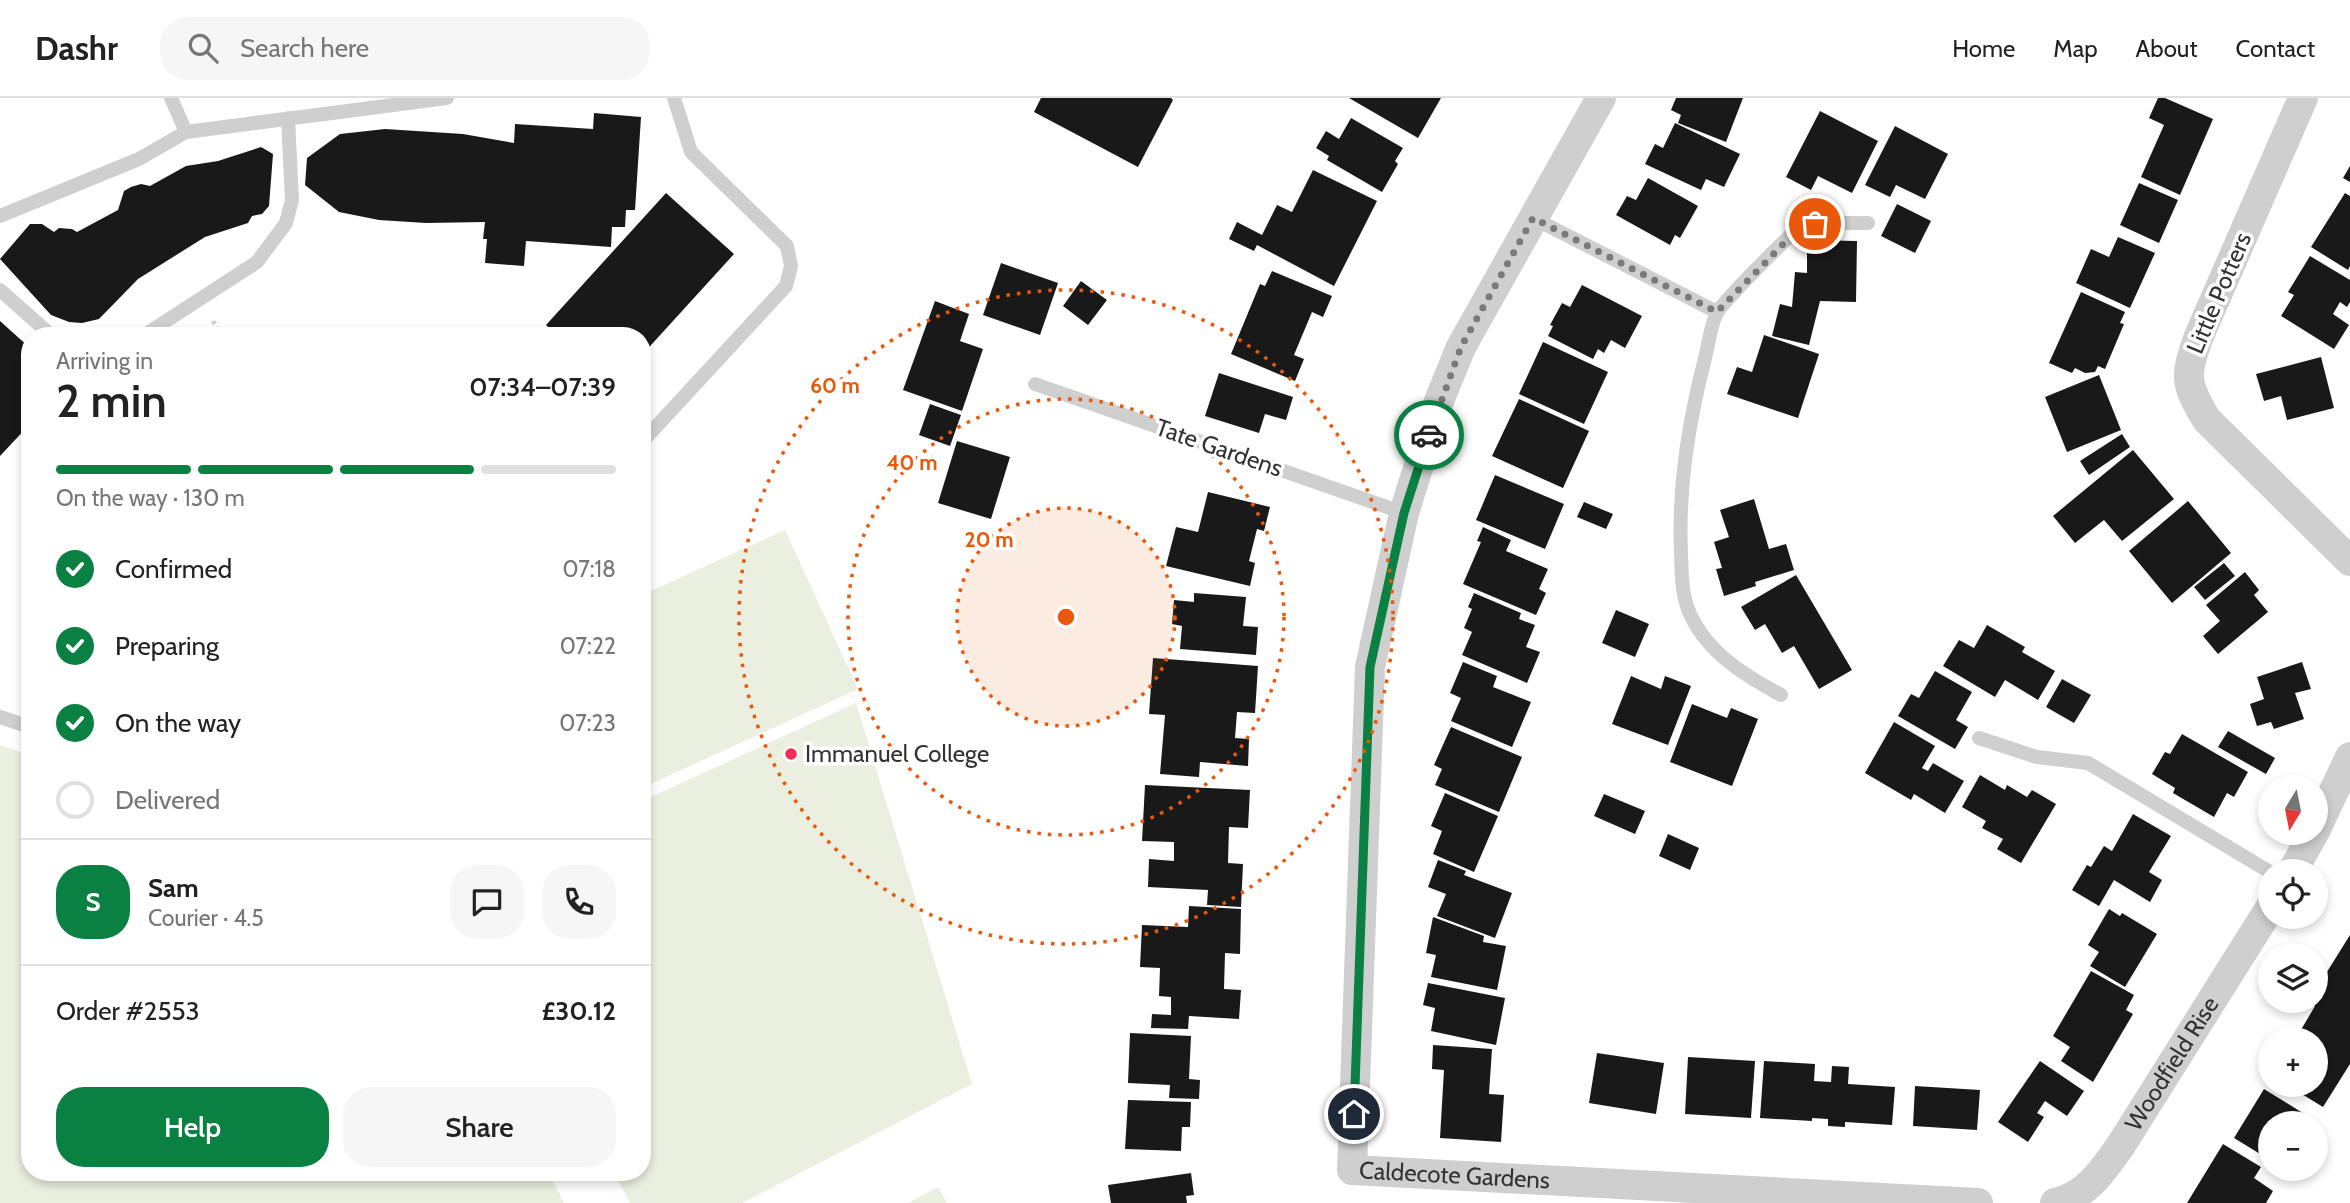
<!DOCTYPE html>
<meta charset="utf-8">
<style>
:root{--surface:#fff;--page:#f6f6f6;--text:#222;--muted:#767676;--line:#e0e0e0;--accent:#0b8043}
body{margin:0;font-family:Cabin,sans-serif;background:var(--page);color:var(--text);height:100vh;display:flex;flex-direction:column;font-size:26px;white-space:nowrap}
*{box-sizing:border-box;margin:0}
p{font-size:23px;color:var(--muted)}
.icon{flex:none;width:38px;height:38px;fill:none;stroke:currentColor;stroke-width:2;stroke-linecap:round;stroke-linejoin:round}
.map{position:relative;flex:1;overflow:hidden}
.side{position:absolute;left:21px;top:229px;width:630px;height:854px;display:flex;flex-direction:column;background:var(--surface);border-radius:28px;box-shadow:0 4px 10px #0003}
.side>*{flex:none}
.needle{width:46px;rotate:190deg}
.tools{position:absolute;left:2258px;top:677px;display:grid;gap:14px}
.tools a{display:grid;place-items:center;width:70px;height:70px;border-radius:50%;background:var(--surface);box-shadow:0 4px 10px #0003;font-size:35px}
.pin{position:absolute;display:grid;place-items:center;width:60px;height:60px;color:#fff;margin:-30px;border:4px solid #fff;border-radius:50%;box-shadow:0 2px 7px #0007}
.courier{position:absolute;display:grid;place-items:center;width:70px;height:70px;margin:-35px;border:5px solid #0b8043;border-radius:50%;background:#fff;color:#222;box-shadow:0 2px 9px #0007}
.head em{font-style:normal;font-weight:600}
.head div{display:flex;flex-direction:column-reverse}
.head{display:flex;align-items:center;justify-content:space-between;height:119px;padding:0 35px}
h1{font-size:46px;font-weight:600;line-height:52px}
.bar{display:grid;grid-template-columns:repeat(4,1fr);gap:10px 7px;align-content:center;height:84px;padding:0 35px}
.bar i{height:9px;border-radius:5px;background:var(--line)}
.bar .selected{background:var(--accent)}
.bar p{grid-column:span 4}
.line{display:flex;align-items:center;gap:18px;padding:0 35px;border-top:2px solid var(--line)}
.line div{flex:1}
.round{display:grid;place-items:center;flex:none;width:74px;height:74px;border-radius:28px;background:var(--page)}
ol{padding:0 35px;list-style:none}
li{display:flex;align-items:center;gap:21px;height:77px}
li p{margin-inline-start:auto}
li .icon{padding:7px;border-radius:50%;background:var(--accent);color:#fff;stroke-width:4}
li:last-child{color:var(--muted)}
li i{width:38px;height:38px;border:4px solid var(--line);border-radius:50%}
.action{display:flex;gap:14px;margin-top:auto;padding:14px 35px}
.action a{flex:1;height:80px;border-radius:28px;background:var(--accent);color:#fff;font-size:28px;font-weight:600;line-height:80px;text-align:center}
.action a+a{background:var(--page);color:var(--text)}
header{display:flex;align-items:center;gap:42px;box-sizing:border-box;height:98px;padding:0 35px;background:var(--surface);border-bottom:2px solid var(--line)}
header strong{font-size:33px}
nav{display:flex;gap:38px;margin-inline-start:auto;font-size:24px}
.search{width:490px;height:63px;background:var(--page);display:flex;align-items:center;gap:18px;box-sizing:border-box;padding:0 24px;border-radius:28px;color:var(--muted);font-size:26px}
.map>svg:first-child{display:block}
.green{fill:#eaefe0}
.building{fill:#191919}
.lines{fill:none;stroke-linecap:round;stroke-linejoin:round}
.path{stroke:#cfcfcf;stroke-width:4.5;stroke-dasharray:3.5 3.5;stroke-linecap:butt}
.service{stroke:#cfcfcf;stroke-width:14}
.minor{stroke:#cfcfcf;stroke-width:30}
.done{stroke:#7a7a7a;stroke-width:7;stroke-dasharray:0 12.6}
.route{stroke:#0b8043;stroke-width:9}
.ring{fill:none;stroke:#e8590c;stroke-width:3.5;stroke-dasharray:3.5 7}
.poi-dot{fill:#f02d57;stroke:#fff;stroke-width:2.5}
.labels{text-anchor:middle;stroke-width:7;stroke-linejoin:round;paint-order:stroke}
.street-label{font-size:24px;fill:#323232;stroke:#fff}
.poi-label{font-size:24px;fill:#323232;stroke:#fff;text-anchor:start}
.centre{fill:#e8590c;stroke:#fff;stroke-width:3.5}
.ring-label{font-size:21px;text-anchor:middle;font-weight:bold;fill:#e8590c;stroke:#fff;stroke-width:7;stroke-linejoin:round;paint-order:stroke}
</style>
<header>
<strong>Dashr</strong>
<div class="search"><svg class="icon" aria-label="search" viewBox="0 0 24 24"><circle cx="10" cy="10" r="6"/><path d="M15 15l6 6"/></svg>Search here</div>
<nav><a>Home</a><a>Map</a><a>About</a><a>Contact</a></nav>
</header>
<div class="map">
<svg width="2350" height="1105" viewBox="0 0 2350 1105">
<rect width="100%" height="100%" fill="#fff"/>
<path class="green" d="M785,432L858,591L642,690V497Z
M856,605L972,986L742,1105H630L614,1075L642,1074V703Z
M0,647L30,657V1074L549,1075L564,1105H0Z
M938,1089L947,1105H908Z"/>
<path class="building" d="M1041,0H1171L1173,2L1138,69L1034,14Z
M1349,0H1441L1418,40Z
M1676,0H1743L1726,44L1678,25L1681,17L1671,12Z
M2158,0H2165L2213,21L2180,97L2141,79L2164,27L2149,20Z
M1820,13L1878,43L1852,95L1818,78L1811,92L1786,79Z
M594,15L641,19L635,112H626L625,129H612L611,149L526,143L524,168L485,165L487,141H483L485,124L426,125L379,122L339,114L305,87L307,60L340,36L385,31L463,36L514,45L515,26L593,31Z
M1351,20L1403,50L1395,63L1398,66L1382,94L1327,62L1329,58L1316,50L1326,33L1339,41Z
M1675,25L1740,56L1724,89L1706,81L1701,92L1645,66L1655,46L1663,50Z
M1895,28L1948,56L1925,101L1896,87L1890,99L1865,87Z
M261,49L273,56L269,108L262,116L252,118L248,125L205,139L138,181L99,221L82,225L69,224L51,217L0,161L30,126H42L54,134L59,130L72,131L77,134L118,112L124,93L131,89L141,86L150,88L186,68L218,63Z
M2350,68V84L2343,80Z
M1313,72L1377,103L1334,188L1257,147L1254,153L1229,141L1237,124L1262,137L1277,107L1292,114Z
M1648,80L1698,108L1680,140L1675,137L1670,147L1616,117L1627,98L1636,102Z
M2139,85L2178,102L2159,145L2120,127Z
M666,95L734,156L642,257V238H558L546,227Z
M2345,95L2350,98V168L2348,172L2311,149Z
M1897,106L1931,123L1915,155L1881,138Z
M2118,139L2155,155L2130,210L2076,185L2091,151L2109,159Z
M1807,142L1857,143L1856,204L1820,203L1809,247L1772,238L1780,206L1792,209L1795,174L1807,175Z
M2310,158L2350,182V204L2347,209L2340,204L2333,216L2349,227L2334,251L2281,218L2294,197L2288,194Z
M1001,165L1058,185L1040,237L983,217Z
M1272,173L1332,198L1323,219L1312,214L1294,257L1304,261L1295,283L1231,256L1260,186L1265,188Z
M1081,183L1107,202L1088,227L1063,208Z
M1582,187L1642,218L1625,250L1611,242L1604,255L1598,251L1593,261L1548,238L1553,228L1550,227L1562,205L1570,209Z
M2081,194L2125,214L2120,225L2124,226L2105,271L2098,268L2095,274L2085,275L2075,270L2072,275L2049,265Z
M935,203L969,216L960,243L983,251L962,313L903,292Z
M0,223L30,250V326L0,358Z
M1764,237L1819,256L1798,320L1727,296L1737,269L1752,274Z
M1543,244L1608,274L1584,326L1519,296Z
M2321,259L2334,310L2287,322L2281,298L2264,303L2256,276Z
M1219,275L1293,299L1286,322L1265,316L1259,335L1205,318Z
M2099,277L2121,332L2067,354L2045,299Z
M1519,301L1589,333L1563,390L1492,358Z
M930,306L961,317L950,348L919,337Z
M2122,336L2130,349L2089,377L2080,363Z
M957,343L1010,359L991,421L938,405Z
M2133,352L2174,401L2122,443L2104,422L2075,445L2053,418Z
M1495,377L1564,406L1545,451L1476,422Z
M1208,394L1270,409L1264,433L1257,431L1249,463L1255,465L1250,488L1166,468L1176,429L1198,434Z
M1754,401L1769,451L1786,446L1794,472L1755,484L1756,488L1724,498L1716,471L1722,470L1714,444L1729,439L1720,412Z
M2188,403L2231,455L2172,505L2129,453Z
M1584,404L1613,416L1606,431L1577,419Z
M1483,429L1511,442L1506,453L1548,471L1539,491L1546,495L1536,517L1463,486L1481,444L1477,443Z
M2224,465L2235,478L2205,502L2194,489Z
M2245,474L2259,492L2254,497L2268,514L2218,556L2203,538L2220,523L2206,507Z
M1796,477L1852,572L1819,591L1794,548L1782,555L1765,526L1755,532L1741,509Z
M1194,495L1246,499L1243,528L1258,529L1256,557L1180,551L1182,528L1172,526L1174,502L1194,504Z
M1474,495L1521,515L1519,521L1535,527L1526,549L1540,554L1527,585L1462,557L1472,534L1464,530L1472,511L1468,509Z
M1616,512L1649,526L1635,559L1602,545Z
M1987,527L2025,549L2022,554L2055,573L2038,602L2005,582L1995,599L1943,568L1959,542L1974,550Z
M1153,560L1258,568L1255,615L1237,614L1235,640L1249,641L1248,668L1200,664L1199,679L1160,676L1165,617L1149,616Z
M1463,564L1497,578L1493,589L1531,604L1512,649L1451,623L1461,600L1450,595Z
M2302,564L2311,591L2295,595L2304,621L2274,631L2271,624L2257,628L2250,606L2264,601L2257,579Z
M1935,573L1972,594L1956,622L1968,629L1955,651L1898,618L1911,596L1919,600Z
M1631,578L1661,591L1665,578L1691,588L1668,647L1612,626Z
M2062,581L2091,597L2074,625L2046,609Z
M1692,606L1727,620L1731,610L1758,621L1732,688L1670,664Z
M1894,624L1935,648L1922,670L1928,673L1933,665L1964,683L1945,715L1914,696L1911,702L1865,675Z
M1451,629L1522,659L1499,714L1435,687L1442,671L1434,667Z
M2228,633L2275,660L2266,676L2218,649Z
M2182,636L2248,674L2234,699L2227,695L2214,719L2173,695L2175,690L2152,676L2165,654L2170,656Z
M1980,677L2005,692L2007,687L2027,699L2032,692L2056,706L2021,765L1997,751L2003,741L1982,730L1986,723L1962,709Z
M1145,687L1250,692L1248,730L1229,729L1228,765L1243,766L1241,809L1207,807L1208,792L1148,789L1149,761L1174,763V744L1142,743Z
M1445,695L1498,718L1474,774L1433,756L1442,733L1431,728Z
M1604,696L1645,713L1635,736L1594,718Z
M2133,716L2171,738L2149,774L2162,782L2150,804L2114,782L2099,808L2072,792L2087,767L2091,769L2104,748L2112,753Z
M1668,736L1699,750L1690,772L1659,758Z
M1438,762L1466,773L1464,777L1512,795L1495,840L1437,818L1446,796L1428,789Z
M1189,808L1241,811L1240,856L1225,855L1224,891L1241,892L1239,921L1189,918L1188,931L1151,930L1152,916L1171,917V899L1159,898L1160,870L1140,869L1142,827L1188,829Z
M2109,811L2120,818L2122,815L2157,836L2125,889L2090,868L2099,854L2088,847Z
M1433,819L1484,838L1483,844L1506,848L1497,892L1431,879L1436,857L1426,855Z
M2350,837V966L2323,1009L2287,987H2315V942H2295L2315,908L2308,903H2315V893Z
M2091,873L2134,897L2126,912L2133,916L2093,984L2061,963L2070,949L2053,938Z
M1428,885L1505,900L1496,947L1431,933L1435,910L1423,907Z
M1130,935L1191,938L1189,981L1200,982L1199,1001L1169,1000L1170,987L1128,985Z
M1433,947L1492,951L1489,996L1504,997L1501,1044L1440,1040L1444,972L1432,971Z
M1597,955L1664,965L1656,1016L1589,1005Z
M1688,959L1755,963L1751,1020L1685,1016Z
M1764,963L1815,966L1814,983L1831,984L1832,968L1849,969L1848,986L1895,989L1892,1027L1845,1024V1029L1828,1028V1021L1812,1020V1023L1760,1020Z
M2040,963L2084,993L2067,1018L2045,1003L2037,1015L2044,1019L2028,1044L1998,1024Z
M1915,988L1980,992L1977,1032L1913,1028Z
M2264,991L2306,1017L2301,1026H2270V1062L2234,1040Z
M1128,1002L1191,1004L1190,1029H1182L1181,1053L1125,1051Z
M2223,1046L2261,1069L2254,1080L2273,1093L2266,1105H2187Z
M1191,1075L1194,1097L1186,1098L1187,1105H1111L1108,1087Z"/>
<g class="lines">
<path class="path" d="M213,223L221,238"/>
<path class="service" d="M171,0L186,34
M0,118L139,61L186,34L447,0
M1533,120L1717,214
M0,192L52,238
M143,238L257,164L286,125L292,102L288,20
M1035,286L1404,415
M642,344L786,188L791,168L787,148L691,54L674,0
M1781,597C1746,578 1709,556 1691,518C1681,498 1682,477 1681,455C1678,387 1689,322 1706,256C1709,243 1711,226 1717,215C1721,206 1785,141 1795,134C1815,121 1844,126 1868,125
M0,619L30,629
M1979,640L2037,659L2088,665L2270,774"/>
<g class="minor">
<path id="s1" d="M1601,0L1461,249L1439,303L1404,415L1370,569L1352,1072L1978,1105"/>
<path d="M2303,0L2199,238C2185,277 2184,285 2207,322L2350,463"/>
<path d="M2315,733L2350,659"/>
<path d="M2292,774L2314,735"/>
<path id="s2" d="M2055,1105C2087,1098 2104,1071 2121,1047L2270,810"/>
</g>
</g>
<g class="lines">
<path class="done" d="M1429,337L1461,249L1533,120L1717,214L1795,134L1815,126"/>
<path class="route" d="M1354,1016L1370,569L1404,415L1429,337"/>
</g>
<circle cx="1066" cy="519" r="109" fill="#e8590c" fill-opacity=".12"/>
<g class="ring">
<circle cx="1066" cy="519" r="109"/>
<circle cx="1066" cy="519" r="218"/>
<circle cx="1066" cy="519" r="327"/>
</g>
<circle class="poi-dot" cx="791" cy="656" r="7"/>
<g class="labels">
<g class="street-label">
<text transform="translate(2219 195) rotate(-67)" y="8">Little Potters</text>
<text transform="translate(1219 350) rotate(19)" y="8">Tate Gardens</text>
<text dy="8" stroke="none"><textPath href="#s2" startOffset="186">Woodfield Rise</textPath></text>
<text dy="8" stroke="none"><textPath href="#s1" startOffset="1225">Caldecote Gardens</textPath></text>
</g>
<g class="poi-label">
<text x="805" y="664">Immanuel College</text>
</g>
</g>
<circle cx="1066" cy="519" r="10" class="centre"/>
<g class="ring-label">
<text x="835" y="295">60 m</text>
<text x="912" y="372">40 m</text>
<text x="989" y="449">20 m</text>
</g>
</svg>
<div class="tools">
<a><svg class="needle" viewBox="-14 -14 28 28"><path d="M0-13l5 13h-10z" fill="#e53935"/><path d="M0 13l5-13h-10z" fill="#767676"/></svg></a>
<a><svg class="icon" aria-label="locate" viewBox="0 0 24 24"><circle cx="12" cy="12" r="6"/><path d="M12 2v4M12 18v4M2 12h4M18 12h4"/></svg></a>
<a><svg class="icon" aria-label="layers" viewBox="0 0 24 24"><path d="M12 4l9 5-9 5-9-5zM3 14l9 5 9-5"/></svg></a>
<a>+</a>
<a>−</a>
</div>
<div class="pin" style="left:1815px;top:126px;background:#ea580c"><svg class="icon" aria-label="bag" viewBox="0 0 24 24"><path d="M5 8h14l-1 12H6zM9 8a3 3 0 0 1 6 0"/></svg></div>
<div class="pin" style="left:1354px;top:1016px;background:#1f2937"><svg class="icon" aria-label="home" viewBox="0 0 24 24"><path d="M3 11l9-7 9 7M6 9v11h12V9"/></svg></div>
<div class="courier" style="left:1429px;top:337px"><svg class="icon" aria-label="car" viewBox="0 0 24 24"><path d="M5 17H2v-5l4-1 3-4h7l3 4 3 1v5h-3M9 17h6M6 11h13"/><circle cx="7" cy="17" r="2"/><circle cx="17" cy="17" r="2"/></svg></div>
<section class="side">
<div class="head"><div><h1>2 min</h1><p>Arriving in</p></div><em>07:34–07:39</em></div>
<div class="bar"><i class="selected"></i><i class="selected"></i><i class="selected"></i><i></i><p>On the way · 130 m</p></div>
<ol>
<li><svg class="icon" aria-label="check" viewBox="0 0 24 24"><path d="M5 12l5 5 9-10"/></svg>Confirmed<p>07:18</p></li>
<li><svg class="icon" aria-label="check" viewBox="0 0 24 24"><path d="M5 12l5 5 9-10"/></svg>Preparing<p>07:22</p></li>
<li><svg class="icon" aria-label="check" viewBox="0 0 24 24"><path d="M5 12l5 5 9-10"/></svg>On the way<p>07:23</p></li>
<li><i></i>Delivered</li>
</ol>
<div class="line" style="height:126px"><b class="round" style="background:var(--accent);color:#fff">S</b><div><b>Sam</b><p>Courier · 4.5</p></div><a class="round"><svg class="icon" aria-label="chat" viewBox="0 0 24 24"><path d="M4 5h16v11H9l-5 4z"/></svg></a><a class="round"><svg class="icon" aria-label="phone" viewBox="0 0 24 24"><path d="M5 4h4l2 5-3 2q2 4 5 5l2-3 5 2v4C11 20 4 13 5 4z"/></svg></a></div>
<div class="line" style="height:91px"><div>Order #2553</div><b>£30.12</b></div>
<div class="action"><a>Help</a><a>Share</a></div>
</section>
</div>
